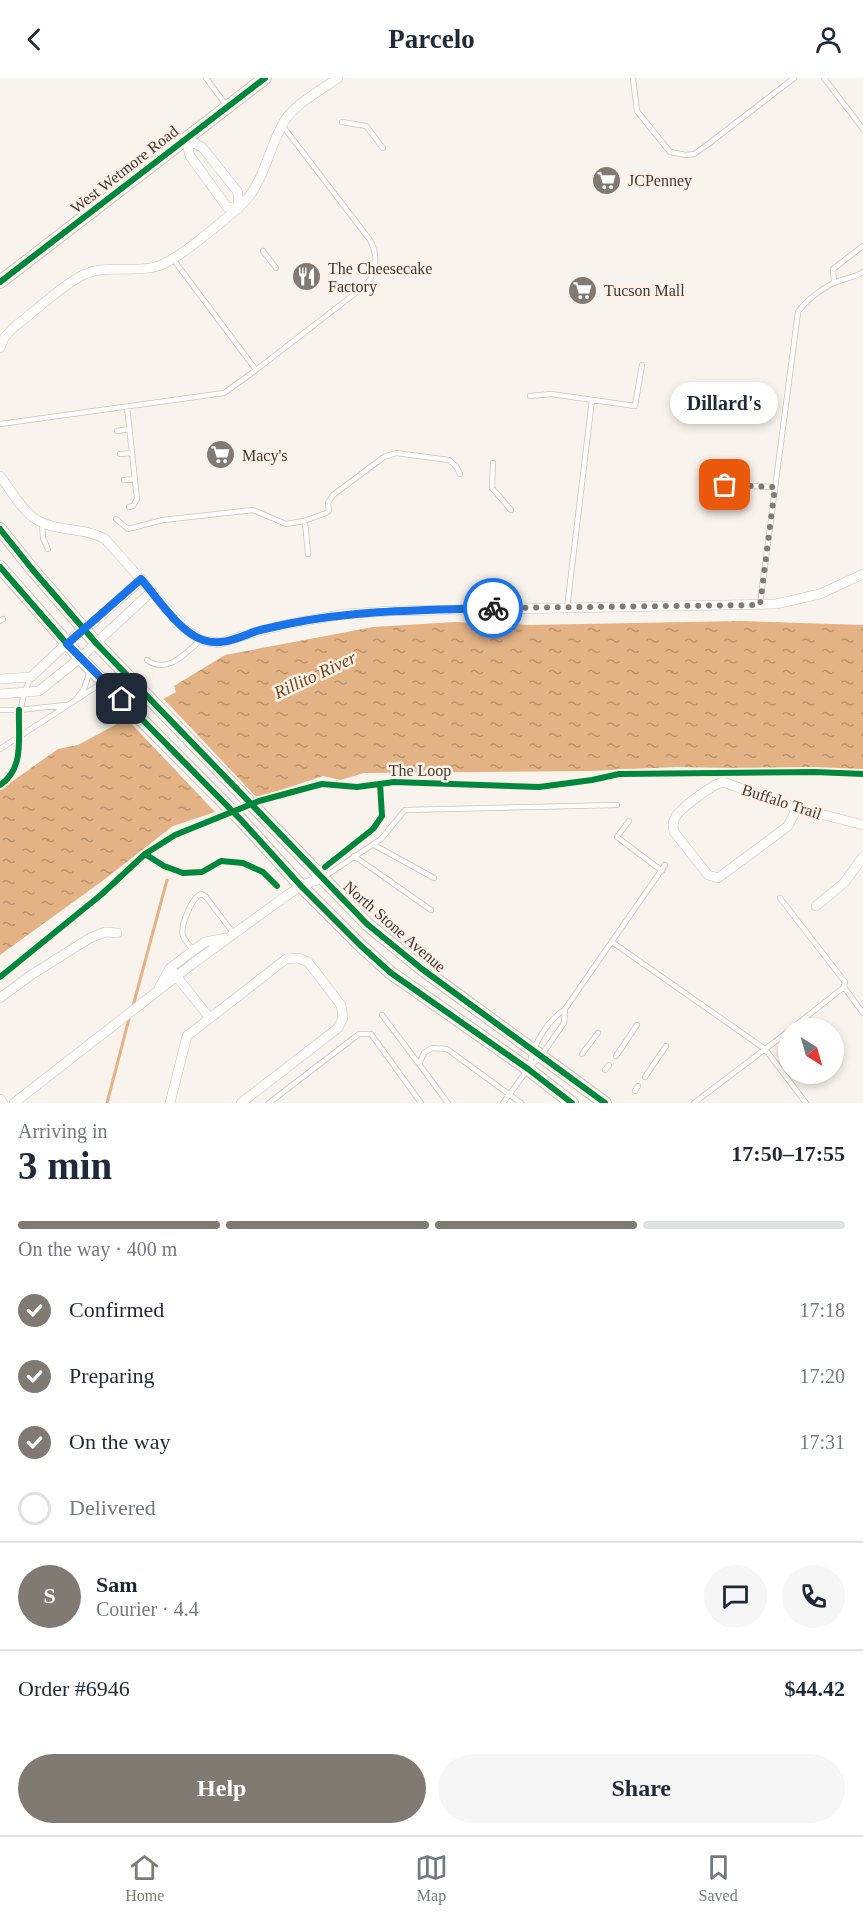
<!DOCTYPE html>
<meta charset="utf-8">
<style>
:root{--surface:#fff;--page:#f6f6f7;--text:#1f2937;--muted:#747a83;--line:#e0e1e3;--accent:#817a73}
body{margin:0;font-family:"Times New Roman",serif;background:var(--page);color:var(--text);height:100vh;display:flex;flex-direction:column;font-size:22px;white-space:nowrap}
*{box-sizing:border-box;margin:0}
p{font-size:20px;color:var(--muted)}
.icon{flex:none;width:33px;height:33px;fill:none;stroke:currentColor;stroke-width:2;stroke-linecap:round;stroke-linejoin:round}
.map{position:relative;height:1025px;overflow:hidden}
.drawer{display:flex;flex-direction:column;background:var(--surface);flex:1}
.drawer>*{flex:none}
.needle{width:39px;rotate:143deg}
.buttons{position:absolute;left:778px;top:940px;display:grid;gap:12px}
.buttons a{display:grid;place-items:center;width:66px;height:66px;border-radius:50%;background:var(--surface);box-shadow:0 3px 9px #0003;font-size:30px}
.pin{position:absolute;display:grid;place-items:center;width:51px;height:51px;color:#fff;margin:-26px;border-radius:12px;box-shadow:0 3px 9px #0006}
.courier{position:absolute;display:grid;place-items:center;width:60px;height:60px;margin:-30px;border:4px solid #1a73e8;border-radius:50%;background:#fff;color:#222;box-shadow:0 2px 8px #0007}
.bubble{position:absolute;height:42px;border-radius:21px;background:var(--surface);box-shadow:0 3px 9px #0003;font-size:20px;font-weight:700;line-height:42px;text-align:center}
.summary em{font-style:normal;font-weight:700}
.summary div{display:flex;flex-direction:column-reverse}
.summary{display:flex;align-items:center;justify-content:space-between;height:102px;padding:0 18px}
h1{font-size:39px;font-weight:700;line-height:45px}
.bar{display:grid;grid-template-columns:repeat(4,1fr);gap:9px 6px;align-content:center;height:72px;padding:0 18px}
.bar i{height:8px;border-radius:4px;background:var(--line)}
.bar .on{background:var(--accent)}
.bar p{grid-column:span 4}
.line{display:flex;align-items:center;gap:15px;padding:0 18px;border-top:2px solid var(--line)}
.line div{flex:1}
.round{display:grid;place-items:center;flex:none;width:63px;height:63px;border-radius:32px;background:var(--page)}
ol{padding:0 18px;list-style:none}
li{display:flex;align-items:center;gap:18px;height:66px}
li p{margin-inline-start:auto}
li .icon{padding:6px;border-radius:50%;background:var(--accent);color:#fff;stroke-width:4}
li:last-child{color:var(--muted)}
li i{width:33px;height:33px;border:3px solid var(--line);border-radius:50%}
.button{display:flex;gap:12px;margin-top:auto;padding:12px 18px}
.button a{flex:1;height:69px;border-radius:36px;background:var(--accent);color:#fff;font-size:24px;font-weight:700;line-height:69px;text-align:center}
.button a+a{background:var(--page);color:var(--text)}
header{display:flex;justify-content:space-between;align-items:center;height:78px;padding:0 18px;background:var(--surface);font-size:27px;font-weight:700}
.tab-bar{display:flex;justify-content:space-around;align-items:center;height:84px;border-top:2px solid var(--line);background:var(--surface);font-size:16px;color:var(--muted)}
.tab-bar a{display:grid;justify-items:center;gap:3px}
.tab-bar .on{color:var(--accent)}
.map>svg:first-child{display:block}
.water{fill:url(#water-ripples)}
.pier{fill:#f9f3ed}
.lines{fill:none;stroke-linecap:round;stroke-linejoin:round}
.stream{stroke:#e3b285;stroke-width:3}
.service-casing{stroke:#c8c2bd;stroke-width:6}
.minor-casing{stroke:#c8c2bd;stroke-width:10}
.secondary-casing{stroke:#c8c2bd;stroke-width:14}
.service{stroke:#fefdfc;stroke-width:4.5}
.minor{stroke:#fefdfc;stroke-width:9}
.secondary{stroke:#fefdfc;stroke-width:12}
.cycleway-casing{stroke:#fef2e8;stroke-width:10}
.cycleway{stroke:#00873e;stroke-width:6}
.done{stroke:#817a73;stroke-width:6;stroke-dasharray:0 10.8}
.route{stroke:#1a73e8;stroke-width:8}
.labels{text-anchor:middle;stroke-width:5;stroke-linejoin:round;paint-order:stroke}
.street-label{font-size:16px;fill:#403932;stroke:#fef2e8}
.poi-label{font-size:16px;fill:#403932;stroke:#fef2e8;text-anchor:start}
.water-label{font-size:18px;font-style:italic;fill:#75481b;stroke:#fef2e8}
</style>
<header><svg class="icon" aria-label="back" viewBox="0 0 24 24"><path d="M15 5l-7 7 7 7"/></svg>Parcelo<svg class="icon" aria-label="person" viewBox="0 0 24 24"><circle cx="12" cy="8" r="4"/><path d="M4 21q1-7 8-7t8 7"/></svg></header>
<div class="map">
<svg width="863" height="1025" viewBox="0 0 863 1025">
<defs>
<pattern id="water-ripples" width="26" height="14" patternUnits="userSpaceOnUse" patternTransform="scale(1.5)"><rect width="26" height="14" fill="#e3b285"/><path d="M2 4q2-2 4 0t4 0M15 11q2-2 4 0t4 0" fill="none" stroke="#b9926d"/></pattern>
</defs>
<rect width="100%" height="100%" fill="#f9f3ed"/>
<path class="water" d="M741,543L863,547V692L676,689L590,693L364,695L340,702L323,698L173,748L101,804L0,877V712L58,671L78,667L176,614L174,608L225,577L373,549L455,544L530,547Z"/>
<path class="pier" d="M161,618L259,722L217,736L124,638Z"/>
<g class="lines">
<path class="stream" d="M133,928L167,802
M107,1025L130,937"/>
<defs>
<path id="service" d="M206,0L226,27
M633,0L637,33L670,74L686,77L694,76L707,67L794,0
M824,0L863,51
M342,44L366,48L383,70
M263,173L276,190
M173,181L256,292L366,207C377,193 378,177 370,162L282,47
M834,204L833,191L863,168
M530,318L551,316L635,328L642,287
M127,329L137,421L133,428L129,429
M0,346L224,315L256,292
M117,353L129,351
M120,376L132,375
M493,385L492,410L511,432
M124,402L135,401
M725,407L775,409
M116,441L128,451L163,442L253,432L286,446L304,443L326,435L329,433L328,425L333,417L384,379L396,375L449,382L456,388L460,396
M305,443L308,476
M42,444L43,460L48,471
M760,526L798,234C805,223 824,209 836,204C845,200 854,200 863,194
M567,530L592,322
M0,543L3,541
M147,582C168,597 185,575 201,562
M77,620L84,611L90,593
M0,632H19L66,627
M18,659C19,637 21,619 31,599
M0,671L102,605
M629,743L617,759L662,793
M374,767L434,800
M354,778L431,832
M324,799L381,761L405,732L617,727
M780,820L845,904L844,909
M612,864L765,971L806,1025
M194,873C191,869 185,863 183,858C180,848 192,818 202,816L206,819L234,856
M382,937L419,986
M791,951L844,909L863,935
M582,976L598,955
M616,978L637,947
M529,989C533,967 546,944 565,931L665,787
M605,992L609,987
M645,999L666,968
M635,1013L638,1008
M269,1025L359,956H371L421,1025
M448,1025L419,986L424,975L432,970L447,971L521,1025
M503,1025L528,991L541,978L564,945L565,931
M694,1025L789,953"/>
<path id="minor" d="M186,61L202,69L238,114V131L227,129L190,78Z
M0,270L4,260L13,250C33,235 61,208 83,197C105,186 131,195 155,189C176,184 219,146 237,131C263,110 267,75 282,47C292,27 320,13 338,0
M0,398C11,412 22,433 37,442C57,454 84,449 105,461L185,551L201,562L219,565L259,553L298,544L345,536L392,533L776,526L820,516L863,496
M0,601L31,599L83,550L93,545L142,501
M0,616L39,613L80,580L152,513
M797,730L788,748L718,800L708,797L674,754C673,749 672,745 675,740C679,731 713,706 723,704L797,730L863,747
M816,828L844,805L863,779
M173,894L209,939
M159,910L170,890L205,864L226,860
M0,920L31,897L90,860L105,854L117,855
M0,1021L3,1025
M14,1025L191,887L286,818L301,808L321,800
M170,1025L187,958L286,881L298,880L308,884L341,927L343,940L338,950L241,1025"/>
<path id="secondary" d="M0,204L265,0
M0,451L32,491L96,565L367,846L422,891L605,1025
M0,489L80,580L243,744L301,808L360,867L391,895L528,991L572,1025"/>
</defs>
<use href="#service" class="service-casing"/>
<use href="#minor" class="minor-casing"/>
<use href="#secondary" class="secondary-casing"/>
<use href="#service" class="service"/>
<use href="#minor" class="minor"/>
<use href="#secondary" class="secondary"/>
<defs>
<path id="cycleway" d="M0,204L265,0
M0,451L32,491L96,565L367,846L422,891L605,1025
M0,489L67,566L105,604
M122,621L243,744L301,808L360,867L391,895L528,991L572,1025
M0,707C25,691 18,658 19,632
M145,776L164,788L183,795L202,794L221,783L243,785L263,794L277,808
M325,789L373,751L382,738L380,706
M0,899L102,816L145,776L175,757L259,723L322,706L357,709L394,704L539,709L592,702L619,696L815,694L863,696"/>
</defs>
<use href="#cycleway" class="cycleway-casing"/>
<use href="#cycleway" class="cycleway"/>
</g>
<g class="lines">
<path class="done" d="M493,530L760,527L775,409L725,407"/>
<path class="route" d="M122,621L67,566L141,501C157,519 180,555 203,562C223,569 241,558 260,552C269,550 278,548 287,546C356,532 424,532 493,530"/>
</g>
<defs>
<symbol id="supermarket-disc" viewBox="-11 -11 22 22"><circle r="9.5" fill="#817a73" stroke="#fef2e8"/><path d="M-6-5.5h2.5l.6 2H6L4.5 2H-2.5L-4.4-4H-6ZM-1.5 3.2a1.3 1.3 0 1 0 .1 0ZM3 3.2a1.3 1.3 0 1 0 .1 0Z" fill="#fff"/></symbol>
<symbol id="restaurant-disc" viewBox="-11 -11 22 22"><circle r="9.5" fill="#817a73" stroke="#fef2e8"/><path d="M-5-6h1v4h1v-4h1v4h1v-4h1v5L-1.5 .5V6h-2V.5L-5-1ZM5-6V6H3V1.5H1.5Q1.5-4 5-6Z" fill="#fff"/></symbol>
</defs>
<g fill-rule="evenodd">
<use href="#supermarket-disc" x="590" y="86" width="33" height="33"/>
<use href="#restaurant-disc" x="290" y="182" width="33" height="33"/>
<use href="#supermarket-disc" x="566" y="196" width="33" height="33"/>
<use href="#supermarket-disc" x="204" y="360" width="33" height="33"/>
</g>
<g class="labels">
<g class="street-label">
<text transform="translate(124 91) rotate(-38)" y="6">West Wetmore Road</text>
<text x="420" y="698">The Loop</text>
<text transform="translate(782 723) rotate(18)" y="6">Buffalo Trail</text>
<text transform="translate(395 848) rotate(41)" y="6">North Stone Avenue</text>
</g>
<g class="poi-label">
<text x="628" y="108">JCPenney</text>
<text x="328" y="196">The Cheesecake<tspan x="328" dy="18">Factory</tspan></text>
<text x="604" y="218">Tucson Mall</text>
<text x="242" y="383">Macy's</text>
</g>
<g class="water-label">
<text transform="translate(315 597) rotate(-25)" y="6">Rillito River</text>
</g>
</g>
</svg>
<div class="buttons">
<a><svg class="needle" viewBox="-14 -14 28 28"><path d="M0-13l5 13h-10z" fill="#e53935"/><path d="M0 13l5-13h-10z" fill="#747a83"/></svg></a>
</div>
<div class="pin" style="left:725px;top:407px;background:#ea580c"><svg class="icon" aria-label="bag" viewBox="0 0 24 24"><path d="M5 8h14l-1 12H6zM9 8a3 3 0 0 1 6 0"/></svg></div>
<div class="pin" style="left:122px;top:621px;background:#1f2937"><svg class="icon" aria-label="home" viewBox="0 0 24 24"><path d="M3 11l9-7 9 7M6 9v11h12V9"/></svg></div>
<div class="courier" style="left:493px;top:530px"><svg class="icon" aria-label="bike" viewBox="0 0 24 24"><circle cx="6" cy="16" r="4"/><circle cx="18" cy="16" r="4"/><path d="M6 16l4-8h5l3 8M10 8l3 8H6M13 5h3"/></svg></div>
<div class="bubble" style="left:670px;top:304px;width:108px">Dillard's</div>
</div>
<section class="drawer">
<div class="summary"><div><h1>3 min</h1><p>Arriving in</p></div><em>17:50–17:55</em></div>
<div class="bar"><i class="on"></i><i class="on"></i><i class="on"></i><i></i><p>On the way · 400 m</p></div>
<ol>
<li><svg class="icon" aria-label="check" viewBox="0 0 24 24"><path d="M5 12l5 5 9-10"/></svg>Confirmed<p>17:18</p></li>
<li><svg class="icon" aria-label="check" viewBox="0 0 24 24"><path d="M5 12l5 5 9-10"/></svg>Preparing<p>17:20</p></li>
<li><svg class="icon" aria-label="check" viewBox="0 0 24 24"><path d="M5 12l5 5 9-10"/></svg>On the way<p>17:31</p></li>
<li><i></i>Delivered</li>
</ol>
<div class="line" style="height:108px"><b class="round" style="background:var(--accent);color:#fff">S</b><div><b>Sam</b><p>Courier · 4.4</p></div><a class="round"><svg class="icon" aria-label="chat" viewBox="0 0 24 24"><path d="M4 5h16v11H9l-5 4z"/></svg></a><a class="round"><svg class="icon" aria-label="phone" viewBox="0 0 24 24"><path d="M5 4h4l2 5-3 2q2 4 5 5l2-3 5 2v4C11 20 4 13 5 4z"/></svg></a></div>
<div class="line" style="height:78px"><div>Order #6946</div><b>$44.42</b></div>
<div class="button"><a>Help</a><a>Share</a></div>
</section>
<nav class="tab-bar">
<a class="on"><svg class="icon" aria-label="home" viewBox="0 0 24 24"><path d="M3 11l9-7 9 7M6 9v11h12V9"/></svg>Home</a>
<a><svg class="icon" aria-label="map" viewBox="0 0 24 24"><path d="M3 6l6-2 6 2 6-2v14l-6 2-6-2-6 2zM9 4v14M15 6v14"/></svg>Map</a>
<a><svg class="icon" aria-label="saved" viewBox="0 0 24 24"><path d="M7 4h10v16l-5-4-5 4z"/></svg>Saved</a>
</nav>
